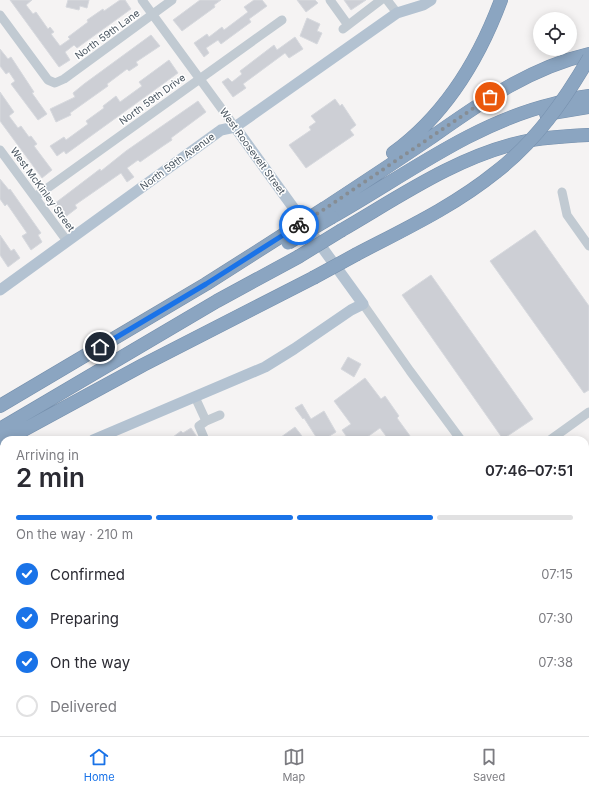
<!DOCTYPE html>
<meta charset="utf-8">
<style>
:root{--surface:#fff;--page:#f7f7f7;--text:#2b2b33;--muted:#7c7c81;--line:#e1e1e2;--accent:#1a73e8}
body{margin:0;font-family:Inter,sans-serif;background:var(--page);color:var(--text);height:100vh;display:flex;flex-direction:column;font-size:15px;white-space:nowrap}
*{box-sizing:border-box;margin:0}
p{font-size:13px;color:var(--muted)}
.icon{flex:none;width:22px;height:22px;fill:none;stroke:currentColor;stroke-width:2;stroke-linecap:round;stroke-linejoin:round}
.map{position:relative;flex:1;overflow:hidden}
.drawer{position:absolute;left:0px;top:436px;width:589px;height:300px;display:flex;flex-direction:column;background:var(--surface);border-radius:12px 12px 0 0;box-shadow:0 2px 10px #0003}
.drawer>*{flex:none}
.tools{position:absolute;left:533px;top:12px;display:grid;gap:8px}
.tools a{display:grid;place-items:center;width:44px;height:44px;border-radius:50%;background:var(--surface);box-shadow:0 2px 10px #0003;font-size:20px}
.pin{position:absolute;display:grid;place-items:center;width:34px;height:34px;color:#fff;margin:-17px;border:2px solid #fff;border-radius:50%;box-shadow:0 1px 4px #0007}
.courier{position:absolute;display:grid;place-items:center;width:40px;height:40px;margin:-20px;border:3px solid #1a73e8;border-radius:50%;background:#fff;color:#222;box-shadow:0 1px 5px #0007}
.headline em{font-style:normal;font-weight:600}
.headline div{display:flex;flex-direction:column-reverse}
.headline{display:flex;align-items:center;justify-content:space-between;height:68px;padding:0 16px}
h1{font-size:26px;font-weight:600;line-height:30px}
.bar{display:grid;grid-template-columns:repeat(4,1fr);gap:6px 4px;align-content:center;height:48px;padding:0 16px}
.bar i{height:5px;border-radius:3px;background:var(--line)}
.bar .current{background:var(--accent)}
.bar p{grid-column:span 4}
ol{padding:0 16px;list-style:none}
li{display:flex;align-items:center;gap:12px;height:44px}
li p{margin-inline-start:auto}
li .icon{padding:4px;border-radius:50%;background:var(--accent);color:#fff;stroke-width:4}
li:last-child{color:var(--muted)}
li i{width:22px;height:22px;border:2px solid var(--line);border-radius:50%}
.menu{display:flex;justify-content:space-around;align-items:center;height:56px;border-top:1px solid var(--line);background:var(--surface);font-size:11px;color:var(--muted)}
.menu a{display:grid;justify-items:center;gap:2px}
.menu .current{color:var(--accent)}
.map>svg:first-child{display:block}
.building{fill:#cdcfd5;stroke:#d7d9de}
.lines{fill:none;stroke-linecap:round;stroke-linejoin:round}
.highway-casing{stroke:#7690ad;stroke-width:14}
.minor{stroke:#c1cad2;stroke-width:9}
.major{stroke:#b3c2d1;stroke-width:11}
.highway{stroke:#8ba5c1;stroke-width:13}
.highway-bridge-casing{stroke:#7690ad;stroke-width:14;stroke-linecap:butt}
.highway-bridge{stroke:#8ba5c1;stroke-width:13}
.done{stroke:#868d94;stroke-width:4;stroke-dasharray:0 7.2}
.route{stroke:#1a73e8;stroke-width:5}
.labels{text-anchor:middle;stroke-width:3;stroke-linejoin:round;paint-order:stroke}
.street-label{font-size:10px;fill:#4a5661;stroke:#fff}
</style>
<div class="map">
<svg width="589" height="736" viewBox="0 0 589 736">
<rect width="100%" height="100%" fill="#f5f3f3"/>
<path class="building" d="M10,0H32L26,5L33,14L36,12L48,29L50,27L54,32L51,34L60,46L70,39L68,37L88,22L87,20L103,9L104,11L120,0H125L131,9L77,48L74,45L65,52L70,60L59,67Z
M68,0H89L87,8L80,6L79,10L66,7Z
M200,0H221L214,5L215,7L182,31L173,20Z
M254,0H262L267,6L249,19L251,22L221,44L218,40L206,48L209,53L204,57L194,43L207,34L209,37L222,27L224,30L248,12L244,7Z
M297,0H315L318,3L306,12Z
M344,0H366L351,10Z
M307,18L320,24L317,31L322,33L317,44L300,36Z
M151,35L160,46L136,62L138,65L129,71L127,69L107,84L108,86L70,113L71,115L56,122L50,109L75,97L73,93L84,84Z
M295,37L303,49L289,58L285,53L243,84L246,88L233,97L222,82L228,78L232,82L242,74L240,71L274,45L277,50Z
M0,49L8,59L11,57L34,92L32,93L47,114L38,120L11,84L15,81L9,72L6,74L0,66Z
M169,60L178,73L66,154L64,151L57,156L50,146L64,137L66,140L88,124L86,121L104,108L103,106L116,96L120,102L142,86L139,82Z
M0,92L14,112L9,116L18,128L21,126L29,137L31,136L37,144L34,146L52,170L42,178L0,121Z
M335,99L340,106L342,104L356,125L350,130L354,135L306,168L289,145L311,130L309,127L316,122L311,116Z
M198,101L206,112L171,138L172,140L163,146L140,162L138,160L127,168L134,177L127,182L121,173L75,205L77,208L64,218L54,204L100,169L101,171L126,151Z
M0,179L9,190L10,189L41,233L38,235L42,242L31,250L22,236L27,233L7,204L5,206L0,199Z
M535,230L589,306V390L584,393L490,261Z
M0,235L11,251L14,249L20,258L8,267L0,255Z
M431,275L533,419L503,439L402,295Z
M348,357L361,364L354,377L341,369Z
M365,378L381,399L385,396L399,416L397,418L413,440H389L380,428L363,440H349L342,430L351,424L334,401Z
M302,404L311,419L324,411L336,432L323,440H318L304,418L303,419L295,408Z
M295,427L305,440H277Z
M191,428L197,437L193,440H169L181,431L183,433Z"/>
<g class="lines">
<defs>
<path id="highway" d="M546,114L589,107
M393,153C444,116 479,59 501,0
M325,208C360,185 395,162 429,139C479,104 528,68 589,54
M332,217C403,177 473,123 553,104C565,101 577,97 589,96
M342,230C399,197 456,157 522,142C544,137 567,136 589,135
M357,254C405,229 454,206 496,172
M0,406L206,284L283,235
M0,429L217,301L298,257
M5,440L143,365L313,278"/>
</defs>
<use href="#highway" class="highway-casing"/>
<path class="minor" d="M142,0L235,127
M330,0L348,25
M387,0L397,13
M0,15L48,80L55,83L64,79L172,0
M343,29L381,0
M0,150L67,241
M562,192L567,215L589,246
M35,197L282,20
M363,304L410,371L461,440
M195,397L206,421L199,426L205,440
M206,421L220,415
M550,440L589,412
M585,613L589,619"/>
<path class="major" d="M0,290L221,130L235,127L397,13L423,5L431,0
M93,440L265,367L294,349L351,310L363,304L235,127
M0,482L4,480"/>
<use href="#highway" class="highway"/>
<defs>
<path id="highway-bridge" d="M496,172C536,141 564,101 589,58
M283,235L325,208
M288,243L332,217
M298,257L342,230
M313,278L357,254"/>
</defs>
<use href="#highway-bridge" class="highway-bridge-casing"/>
<use href="#highway-bridge" class="highway-bridge"/>
</g>
<g class="lines">
<path class="done" d="M299,225L326,208L490,97"/>
<path class="route" d="M100,347L206,284L299,225"/>
</g>
<g class="labels">
<g class="street-label">
<text transform="translate(107 34) rotate(-36)" y="4">North 59th Lane</text>
<text transform="translate(152 99) rotate(-36)" y="4">North 59th Drive</text>
<text transform="translate(253 151) rotate(54)" y="4">West Roosevelt Street</text>
<text transform="translate(177 161) rotate(-36)" y="4">North 59th Avenue</text>
<text transform="translate(43 189) rotate(54)" y="4">West McKinley Street</text>
</g>
</g>
</svg>
<div class="tools">
<a><svg class="icon" aria-label="locate" viewBox="0 0 24 24"><circle cx="12" cy="12" r="6"/><path d="M12 2v4M12 18v4M2 12h4M18 12h4"/></svg></a>
</div>
<div class="pin" style="left:490px;top:97px;background:#ea580c"><svg class="icon" aria-label="bag" viewBox="0 0 24 24"><path d="M5 8h14l-1 12H6zM9 8a3 3 0 0 1 6 0"/></svg></div>
<div class="pin" style="left:100px;top:347px;background:#1f2937"><svg class="icon" aria-label="home" viewBox="0 0 24 24"><path d="M3 11l9-7 9 7M6 9v11h12V9"/></svg></div>
<div class="courier" style="left:299px;top:225px"><svg class="icon" aria-label="bike" viewBox="0 0 24 24"><circle cx="6" cy="16" r="4"/><circle cx="18" cy="16" r="4"/><path d="M6 16l4-8h5l3 8M10 8l3 8H6M13 5h3"/></svg></div>
<section class="drawer">
<div class="headline"><div><h1>2 min</h1><p>Arriving in</p></div><em>07:46–07:51</em></div>
<div class="bar"><i class="current"></i><i class="current"></i><i class="current"></i><i></i><p>On the way · 210 m</p></div>
<ol>
<li><svg class="icon" aria-label="check" viewBox="0 0 24 24"><path d="M5 12l5 5 9-10"/></svg>Confirmed<p>07:15</p></li>
<li><svg class="icon" aria-label="check" viewBox="0 0 24 24"><path d="M5 12l5 5 9-10"/></svg>Preparing<p>07:30</p></li>
<li><svg class="icon" aria-label="check" viewBox="0 0 24 24"><path d="M5 12l5 5 9-10"/></svg>On the way<p>07:38</p></li>
<li><i></i>Delivered</li>
</ol>
</section>
</div>
<nav class="menu">
<a class="current"><svg class="icon" aria-label="home" viewBox="0 0 24 24"><path d="M3 11l9-7 9 7M6 9v11h12V9"/></svg>Home</a>
<a><svg class="icon" aria-label="map" viewBox="0 0 24 24"><path d="M3 6l6-2 6 2 6-2v14l-6 2-6-2-6 2zM9 4v14M15 6v14"/></svg>Map</a>
<a><svg class="icon" aria-label="saved" viewBox="0 0 24 24"><path d="M7 4h10v16l-5-4-5 4z"/></svg>Saved</a>
</nav>
